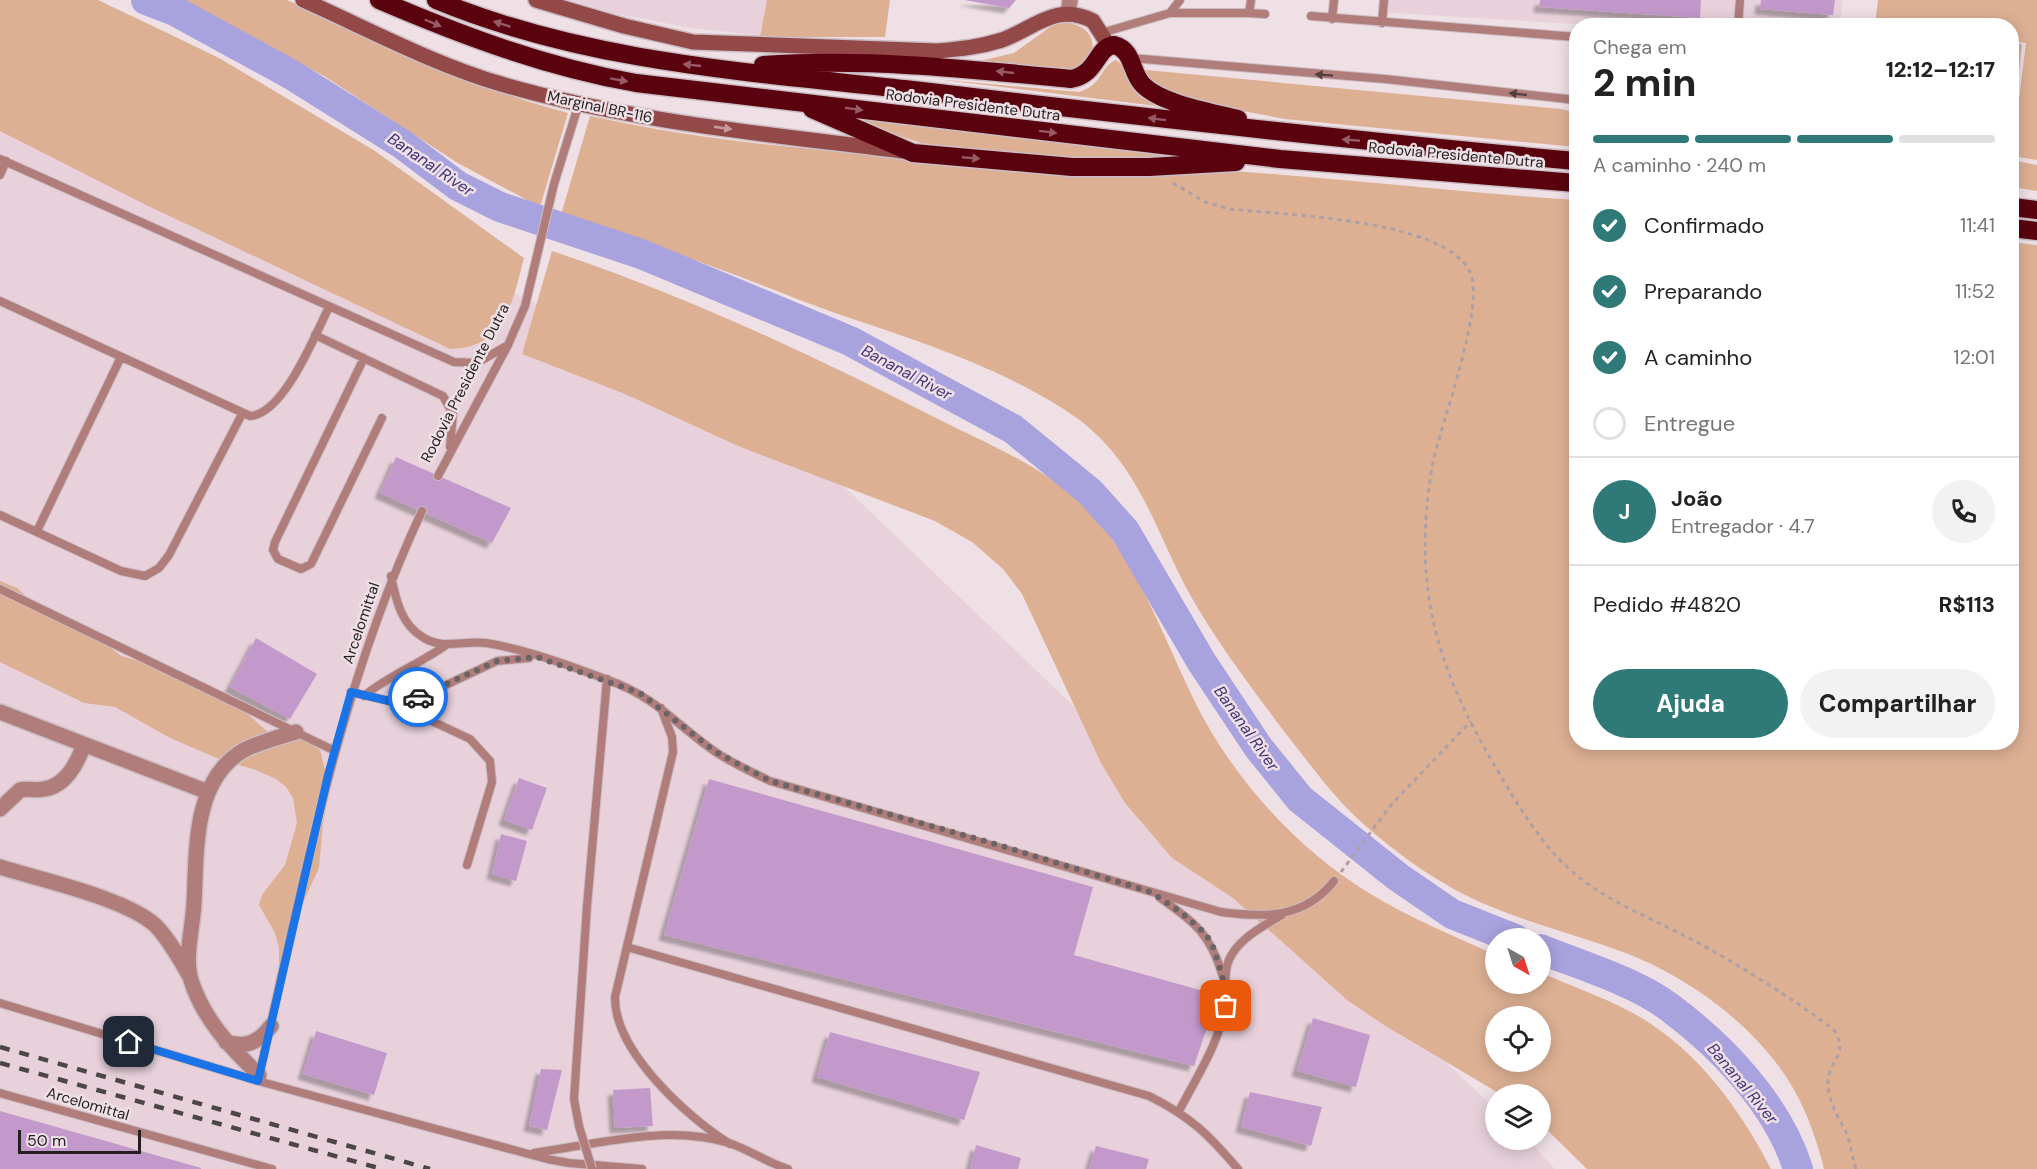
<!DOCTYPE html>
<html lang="pt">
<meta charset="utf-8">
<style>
:root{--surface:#fff;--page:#f2f2f2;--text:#222;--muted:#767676;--line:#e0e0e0;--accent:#307979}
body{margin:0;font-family:"DM Sans",sans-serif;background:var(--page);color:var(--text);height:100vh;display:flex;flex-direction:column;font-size:22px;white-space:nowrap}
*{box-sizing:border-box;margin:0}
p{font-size:20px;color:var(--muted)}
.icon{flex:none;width:33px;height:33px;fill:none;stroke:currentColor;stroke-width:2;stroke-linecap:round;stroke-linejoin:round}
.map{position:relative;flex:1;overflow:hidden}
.panel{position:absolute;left:1569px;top:18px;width:450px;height:732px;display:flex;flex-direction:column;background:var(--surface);border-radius:24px;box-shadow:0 3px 15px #0003}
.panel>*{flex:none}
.needle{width:39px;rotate:141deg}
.controls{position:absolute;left:1485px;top:928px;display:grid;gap:12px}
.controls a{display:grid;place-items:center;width:66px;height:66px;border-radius:50%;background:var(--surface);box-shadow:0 3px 15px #0003;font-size:30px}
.scale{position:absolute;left:18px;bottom:15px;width:123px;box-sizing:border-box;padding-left:6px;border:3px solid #241f21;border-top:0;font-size:16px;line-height:21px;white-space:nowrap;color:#241f21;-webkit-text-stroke:4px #efe0e6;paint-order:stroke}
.pin{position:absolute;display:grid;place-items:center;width:51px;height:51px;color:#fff;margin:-26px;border-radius:12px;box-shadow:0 3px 9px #0006}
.courier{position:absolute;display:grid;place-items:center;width:60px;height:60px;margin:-30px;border:4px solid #1a73e8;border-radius:50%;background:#fff;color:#222;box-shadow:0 2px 8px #0007}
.overview em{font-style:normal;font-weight:800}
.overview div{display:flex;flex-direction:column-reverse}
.overview{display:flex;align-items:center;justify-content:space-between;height:102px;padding:0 24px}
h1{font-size:39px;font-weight:800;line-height:45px}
.bar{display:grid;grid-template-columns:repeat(4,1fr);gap:9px 6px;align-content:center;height:72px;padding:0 24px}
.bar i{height:8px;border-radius:4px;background:var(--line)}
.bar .selected{background:var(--accent)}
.bar p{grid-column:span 4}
.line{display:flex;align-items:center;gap:15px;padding:0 24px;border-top:2px solid var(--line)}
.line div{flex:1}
.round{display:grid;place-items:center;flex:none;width:63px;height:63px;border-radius:32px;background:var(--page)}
ol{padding:0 24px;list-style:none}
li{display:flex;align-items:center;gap:18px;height:66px}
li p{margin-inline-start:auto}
li .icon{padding:6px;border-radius:50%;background:var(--accent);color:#fff;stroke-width:4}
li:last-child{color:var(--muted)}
li i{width:33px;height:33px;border:3px solid var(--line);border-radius:50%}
.button{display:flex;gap:12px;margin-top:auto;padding:12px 24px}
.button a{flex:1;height:69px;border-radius:36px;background:var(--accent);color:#fff;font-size:24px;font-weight:800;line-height:69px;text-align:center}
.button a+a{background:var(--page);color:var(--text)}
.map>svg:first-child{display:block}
.built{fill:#e8d1db}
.green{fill:#ddb094;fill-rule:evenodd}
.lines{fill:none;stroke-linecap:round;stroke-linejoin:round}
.river{stroke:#a8a2de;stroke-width:30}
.building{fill:#c399cc;filter:url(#shadow)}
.lane-casing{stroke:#cabdc3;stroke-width:10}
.street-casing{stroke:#cabdc3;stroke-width:18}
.secondary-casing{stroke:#cabdc3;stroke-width:18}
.highway-casing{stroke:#cabdc3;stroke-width:21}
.path{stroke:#aca0a5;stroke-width:3;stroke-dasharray:4.5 4.5;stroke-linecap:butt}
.lane{stroke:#b17d7a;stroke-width:8}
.street{stroke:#b17d7a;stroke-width:15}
.secondary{stroke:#934948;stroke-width:15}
.highway{stroke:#5a030e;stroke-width:18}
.rail{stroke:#4d4649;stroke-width:4.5;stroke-dasharray:10 10;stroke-linecap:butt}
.lane-bridge-casing{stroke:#cabdc3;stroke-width:10;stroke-linecap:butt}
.lane-bridge{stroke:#b17d7a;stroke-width:8}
.oneway{fill:#965b64}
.oneway2{fill:#554040}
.oneway3{fill:#c69c9f}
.done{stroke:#6b6366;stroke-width:6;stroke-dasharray:0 10.8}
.route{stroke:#1a73e8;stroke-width:8}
.labels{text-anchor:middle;stroke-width:5;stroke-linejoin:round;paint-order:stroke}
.street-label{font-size:15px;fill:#241f21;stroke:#efe0e6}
.water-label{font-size:16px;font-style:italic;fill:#403279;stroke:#efe0e6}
</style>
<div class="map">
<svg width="2037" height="1169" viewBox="0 0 2037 1169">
<defs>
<filter id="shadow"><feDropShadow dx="-5.5" dy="5.5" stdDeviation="1.5" flood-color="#0004"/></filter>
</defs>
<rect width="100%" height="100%" fill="#efe0e6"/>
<path class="built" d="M572,0H783L766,36L691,28L612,13Z
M1379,0H1843L1839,26H1607L1378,12Z
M0,31L787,432L1495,1109L1496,1140H1528L1555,1169H0Z"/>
<path class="green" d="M0,0H98L159,29L219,58L375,151L524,258C513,299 506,349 450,349L142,203L0,131Z
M178,0H287L401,53L526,101L568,113L540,207L456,162L324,76Z
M767,0H890L885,37H760Z
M1878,0H2037V160L2012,156L2026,43L2012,41V26L1875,25Z
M1057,22C1077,22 1097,30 1092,54L1075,72L975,62L1014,53Z
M2012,43L2022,44L2012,138Z
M1116,60L1173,108L935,79L1079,92C1103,85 1100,66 1116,60Z
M1146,70L1561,109L1576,113V147L1285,119L1227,108L1172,92L1159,87L1147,77Z
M590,116C789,160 996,159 1199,169C1325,176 1451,192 1576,200V742H2012V242L2037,245V1169H1824C1818,1145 1810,1121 1799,1099C1765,1032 1692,978 1623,952C1577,935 1528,923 1482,903C1437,883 1394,852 1358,819C1330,793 1307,760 1283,730C1250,686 1216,641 1189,593C1151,522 1137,456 1065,410C995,365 913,339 835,313C796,299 758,283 719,269C667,249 613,234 560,218Z
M850,119L979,131L1214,158L1127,162L1019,157L921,143Z
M2012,160L2037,165V191L2012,187Z
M552,251C684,295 810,354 934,417C987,444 1049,468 1090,512C1143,568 1169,655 1205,721C1243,789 1303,853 1369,893C1409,918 1453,935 1495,955L1496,984H1540L1541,973C1572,986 1603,997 1633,1013C1696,1048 1739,1107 1771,1169H1587L1541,1124L1540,1095H1502L1384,1025L1347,1000L1233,898L1172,858L1125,803L1101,763L1022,594L1003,569L972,542L935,521L738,446L625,394L522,354ZM1496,1017H1540V1062H1496Z
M0,581L17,588L50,617L106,644L121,656L142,662L243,710L271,735L300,737L320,750L330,789L323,823L319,868L301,907L294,939L279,964V948L275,933L259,905L262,895L285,865L297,823L293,798L286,787L276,779L256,770L219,759L170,738L115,707L84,703L0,662Z"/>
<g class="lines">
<path class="river" d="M146,0L175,11L292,75L402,144L458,186L500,207L641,254L850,341L1013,429L1090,492L1125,531L1201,661L1258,747L1300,799L1398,877L1452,914L1515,939
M1540,949C1580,965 1636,982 1669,1007C1723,1047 1778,1105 1798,1169"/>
</g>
<path class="building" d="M964,0H1016L1009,8Z
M1540,0H1701L1700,18L1539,7Z
M1761,0H1835L1833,15L1760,9Z
M396,457L511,508L492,543L380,493Z
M256,638L317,674L290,719L230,687Z
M519,778L547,788L532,830L504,820Z
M709,779L1093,887L1074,955L1218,995L1194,1066L664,935Z
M501,834L527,841L516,881L492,874Z
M1313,1018L1370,1035L1356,1087L1297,1071Z
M316,1031L387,1053L374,1095L303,1074Z
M830,1032L980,1072L964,1120L817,1077Z
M541,1069L562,1070L547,1130L529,1126Z
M650,1088L653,1126L615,1128L613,1090Z
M1250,1092L1322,1107L1311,1146L1241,1127Z
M0,1111L201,1168V1169H0Z
M976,1145L1021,1158L1018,1169H970Z
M1096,1146L1149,1159L1146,1169H1089Z"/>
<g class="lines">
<defs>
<path id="lane" d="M1251,0L1249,13L1265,14
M1170,13H1249
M1311,16L1576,37
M1332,19L1334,0
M1382,23L1384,0
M1738,26L1740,0
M1101,33L1170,13L1180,0
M1131,58L1385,79L1576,100
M0,159L454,362L477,363L508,345
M0,175L6,161
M0,301L250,416C284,414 315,335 329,307
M315,335L443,396L453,414L450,447
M364,358L275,542L273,550L278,559L301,569L311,564L382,418
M438,476L508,345L525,306L554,184L579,103
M0,515L121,571L145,576L159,568L169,555L242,414
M37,531L121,357
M391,576C396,600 401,625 424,638C444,650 465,640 486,643C525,649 571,666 608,680C658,698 676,725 717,753C734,764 752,772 770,781L1221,912C1265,918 1305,918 1334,881
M0,589L335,751
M351,692L389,701L470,739L490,761L492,782L467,865
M364,696C389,675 420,664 446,645
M389,701L429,693L497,661L529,658
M661,708L672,737L673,752L615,997C614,1051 687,1117 730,1144
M1160,898C1195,922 1211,935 1223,977
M587,906L607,679
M627,947L1149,1096C1191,1117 1208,1134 1238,1169
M0,1003L258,1081L547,1159L569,1163L642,1169
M259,1076C303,885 338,690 422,511
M0,1093L272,1169
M1179,1111C1193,1084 1211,1056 1220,1027C1226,1009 1224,992 1226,972C1228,944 1261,927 1282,915
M534,1153C598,1144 666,1124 729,1143C750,1150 768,1163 788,1169"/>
<path id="street" d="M1068,14L1070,0
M0,712L208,792
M0,809L20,790C28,788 35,791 44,789C66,786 77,763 84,745
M0,867C41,880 125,898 155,925C169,939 179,958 189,975
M226,1042C246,1048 258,1043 271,1026
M259,1075C231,1048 203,1019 191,980C184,957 193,927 194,903C197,851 192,780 244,750C260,742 279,737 296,732"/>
<path id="secondary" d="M303,0C368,29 433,64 501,84C631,122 767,134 901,151
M536,0L624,26L693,42L937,51C960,49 980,47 1002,40C1035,28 1056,2 1093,21L1109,46"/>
<path id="highway" d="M379,0C463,36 546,67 636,83L1280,159L1576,183
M436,0C588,63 751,72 913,90C1134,116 1355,141 1576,161
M763,65C866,58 969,69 1071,79C1098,74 1096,47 1114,45C1134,50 1130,72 1143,85C1162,104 1211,112 1238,119
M812,109L913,153L1072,167H1149L1236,162
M2012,207L2037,210
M2012,228L2037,231"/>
</defs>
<use href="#lane" class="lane-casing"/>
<use href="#street" class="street-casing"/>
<use href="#secondary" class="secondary-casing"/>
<use href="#highway" class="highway-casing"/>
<path class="path" d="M1173,183L1205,202L1230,209C1283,215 1445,219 1470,272C1486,307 1440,425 1432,467C1411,594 1439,675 1505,783C1524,815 1545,849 1575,874C1608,902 1653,919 1691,939C1736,963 1794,999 1834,1030C1850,1056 1828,1060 1828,1083C1828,1102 1838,1116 1846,1132C1851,1144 1852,1157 1856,1169
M1341,872L1391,805L1471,721"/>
<use href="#lane" class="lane"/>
<use href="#street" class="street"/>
<use href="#secondary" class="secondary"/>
<use href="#highway" class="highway"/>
<path class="rail" d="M0,1047L430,1169
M0,1063L382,1169"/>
<defs>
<path id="lane-bridge" d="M587,906L574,1099L579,1126L592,1169"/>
</defs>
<use href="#lane-bridge" class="lane-bridge-casing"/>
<use href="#lane-bridge" class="lane-bridge"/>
</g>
<defs><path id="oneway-solid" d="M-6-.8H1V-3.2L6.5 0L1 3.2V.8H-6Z" transform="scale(1.5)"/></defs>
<g class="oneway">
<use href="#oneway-solid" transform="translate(433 23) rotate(23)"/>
<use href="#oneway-solid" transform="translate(502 24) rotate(-162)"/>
<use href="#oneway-solid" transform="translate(692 65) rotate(-174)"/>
<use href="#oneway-solid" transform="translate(1005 72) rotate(-174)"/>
<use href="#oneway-solid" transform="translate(619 80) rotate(10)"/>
<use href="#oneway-solid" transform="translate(854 109) rotate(7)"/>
<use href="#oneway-solid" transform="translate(1157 119) rotate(-173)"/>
<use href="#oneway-solid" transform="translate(1048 132) rotate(7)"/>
<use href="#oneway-solid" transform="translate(1351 140) rotate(-175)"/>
<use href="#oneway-solid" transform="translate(971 158) rotate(5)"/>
</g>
<g class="oneway2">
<use href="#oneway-solid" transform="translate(1324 75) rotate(-176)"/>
<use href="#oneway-solid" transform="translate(1518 94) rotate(-174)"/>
</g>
<use class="oneway3" href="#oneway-solid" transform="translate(723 128) rotate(8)"/>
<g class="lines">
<path class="done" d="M418,697L497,661L537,657L640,693L716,752L770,781L992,843L1151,892L1182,913L1206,934L1214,949L1225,986L1226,1006"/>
<path class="route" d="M129,1042L258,1081L328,775L351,692L389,701L418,697"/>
</g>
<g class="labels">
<g class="street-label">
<text transform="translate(973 105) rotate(7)" y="5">Rodovia Presidente Dutra</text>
<text transform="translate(600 107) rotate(12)" y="5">Marginal BR-116</text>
<text transform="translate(1456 155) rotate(5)" y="5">Rodovia Presidente Dutra</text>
<text transform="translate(465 383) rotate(-63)" y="5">Rodovia Presidente Dutra</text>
<text transform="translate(361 623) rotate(-71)" y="5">Arcelomittal</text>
<text transform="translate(88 1104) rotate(16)" y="5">Arcelomittal</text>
</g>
<g class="water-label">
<text transform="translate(431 164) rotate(34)" y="6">Bananal River</text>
<text transform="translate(907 372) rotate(28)" y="6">Bananal River</text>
<text transform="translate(1247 728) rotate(55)" y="6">Bananal River</text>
<text transform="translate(1743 1083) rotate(50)" y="6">Bananal River</text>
</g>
</g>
</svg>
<div class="controls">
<a><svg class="needle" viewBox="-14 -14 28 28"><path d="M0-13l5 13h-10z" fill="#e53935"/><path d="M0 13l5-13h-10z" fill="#767676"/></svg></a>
<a><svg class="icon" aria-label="locate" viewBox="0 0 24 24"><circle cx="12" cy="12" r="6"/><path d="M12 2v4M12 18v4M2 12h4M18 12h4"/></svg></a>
<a><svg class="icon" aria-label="layers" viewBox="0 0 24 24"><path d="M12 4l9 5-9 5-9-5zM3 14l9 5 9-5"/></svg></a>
</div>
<div class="scale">50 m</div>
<div class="pin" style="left:1226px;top:1006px;background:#ea580c"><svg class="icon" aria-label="bag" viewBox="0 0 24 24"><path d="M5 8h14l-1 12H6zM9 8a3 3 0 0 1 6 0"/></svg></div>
<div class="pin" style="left:129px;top:1042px;background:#1f2937"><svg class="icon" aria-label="home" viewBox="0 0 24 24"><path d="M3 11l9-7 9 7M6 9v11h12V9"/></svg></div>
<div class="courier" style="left:418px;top:697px"><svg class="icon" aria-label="car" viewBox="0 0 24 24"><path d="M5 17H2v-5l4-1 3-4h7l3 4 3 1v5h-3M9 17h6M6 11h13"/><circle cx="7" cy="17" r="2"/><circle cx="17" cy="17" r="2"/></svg></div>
<section class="panel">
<div class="overview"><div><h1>2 min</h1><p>Chega em</p></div><em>12:12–12:17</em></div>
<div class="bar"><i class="selected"></i><i class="selected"></i><i class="selected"></i><i></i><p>A caminho · 240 m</p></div>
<ol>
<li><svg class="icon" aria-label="check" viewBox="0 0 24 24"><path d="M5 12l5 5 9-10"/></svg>Confirmado<p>11:41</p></li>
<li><svg class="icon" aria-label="check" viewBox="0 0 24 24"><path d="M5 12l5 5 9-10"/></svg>Preparando<p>11:52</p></li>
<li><svg class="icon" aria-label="check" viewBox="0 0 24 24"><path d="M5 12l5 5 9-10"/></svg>A caminho<p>12:01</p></li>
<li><i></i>Entregue</li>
</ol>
<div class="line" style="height:108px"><b class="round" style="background:var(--accent);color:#fff">J</b><div><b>João</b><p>Entregador · 4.7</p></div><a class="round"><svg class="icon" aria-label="phone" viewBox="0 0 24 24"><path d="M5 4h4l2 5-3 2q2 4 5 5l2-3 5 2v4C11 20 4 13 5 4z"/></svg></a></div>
<div class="line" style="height:78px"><div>Pedido #4820</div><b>R$113</b></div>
<div class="button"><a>Ajuda</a><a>Compartilhar</a></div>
</section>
</div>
